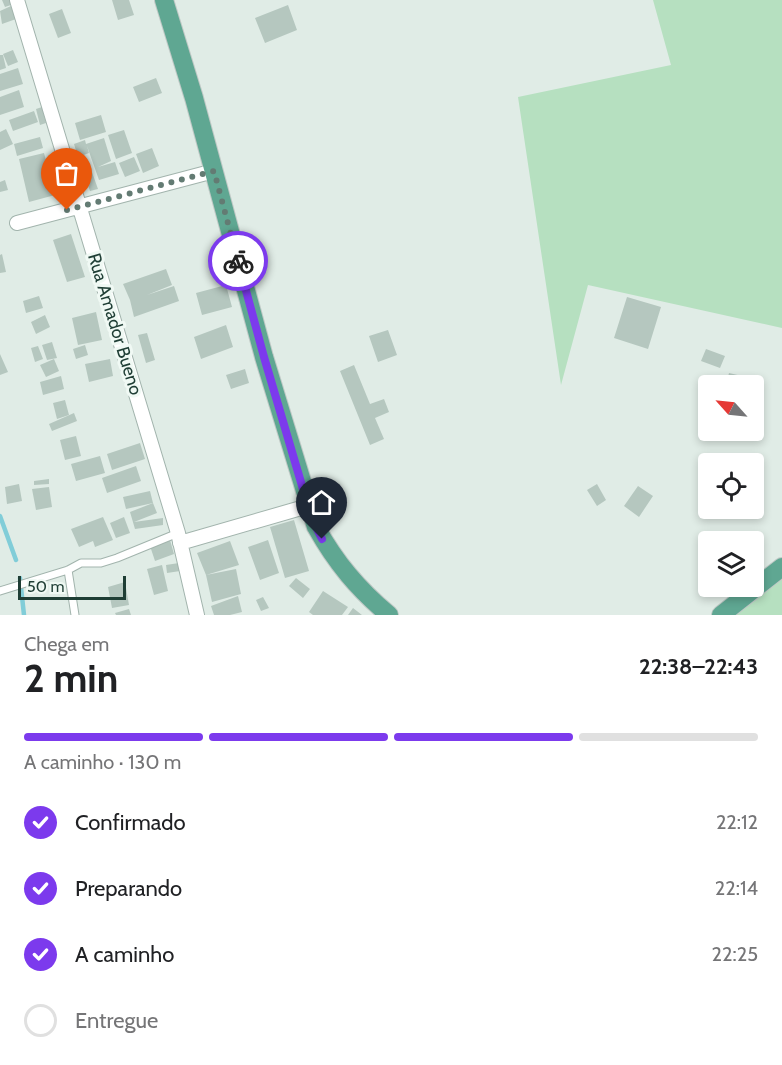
<!DOCTYPE html>
<html lang="pt">
<meta charset="utf-8">
<style>
:root{--surface:#fff;--page:#f2f2f2;--text:#202124;--muted:#757577;--line:#e0e0e0;--accent:#7c3aed}
body{margin:0;font-family:Cabin,sans-serif;background:var(--page);color:var(--text);height:100vh;display:flex;flex-direction:column;font-size:22px;white-space:nowrap}
*{box-sizing:border-box;margin:0}
p{font-size:20px;color:var(--muted)}
.icon{flex:none;width:33px;height:33px;fill:none;stroke:currentColor;stroke-width:2;stroke-linecap:round;stroke-linejoin:round}
.map{position:relative;height:615px;overflow:hidden}
.side{display:flex;flex-direction:column;background:var(--surface);flex:1}
.side>*{flex:none}
.needle{width:39px;rotate:297deg}
.tools{position:absolute;left:698px;top:375px;display:grid;gap:12px}
.tools a{display:grid;place-items:center;width:66px;height:66px;border-radius:6px;background:var(--surface);box-shadow:0 3px 9px #0003;font-size:30px}
.scale{position:absolute;left:18px;bottom:15px;width:108px;box-sizing:border-box;padding-left:6px;border:3px solid #1f3e35;border-top:0;font-size:16px;line-height:21px;white-space:nowrap;color:#1f3e35;-webkit-text-stroke:4px #f0f9f4;paint-order:stroke}
.pin{position:absolute;display:grid;place-items:center;width:51px;height:51px;color:#fff;margin:-62px -26px;border-radius:50% 50% 50% 0;rotate:-45deg;box-shadow:0 0 6px #0007}
.pin .icon{rotate:45deg}
.courier{position:absolute;display:grid;place-items:center;width:60px;height:60px;margin:-30px;border:4px solid #7c3aed;border-radius:50%;background:#fff;color:#222;box-shadow:0 2px 8px #0007}
.headline em{font-style:normal;font-weight:700}
.headline div{display:flex;flex-direction:column-reverse}
.headline{display:flex;align-items:center;justify-content:space-between;height:102px;padding:0 24px}
h1{font-size:39px;font-weight:700;line-height:45px}
.bar{display:grid;grid-template-columns:repeat(4,1fr);gap:9px 6px;align-content:center;height:72px;padding:0 24px}
.bar i{height:8px;border-radius:4px;background:var(--line)}
.bar .selected{background:var(--accent)}
.bar p{grid-column:span 4}
ol{padding:0 24px;list-style:none}
li{display:flex;align-items:center;gap:18px;height:66px}
li p{margin-inline-start:auto}
li .icon{padding:6px;border-radius:50%;background:var(--accent);color:#fff;stroke-width:4}
li:last-child{color:var(--muted)}
li i{width:33px;height:33px;border:3px solid var(--line);border-radius:50%}
.map>svg:first-child{display:block}
.green{fill:#b6e0c0}
.lines{fill:none;stroke-linecap:round;stroke-linejoin:round}
.stream{stroke:#81cdd8;stroke-width:4.5}
.building{fill:#b5c7bf}
.service-casing{stroke:#a2b4ad;stroke-width:9}
.minor-casing{stroke:#a2b4ad;stroke-width:16}
.primary-casing{stroke:#c0c9c6;stroke-width:20}
.service{stroke:#fff;stroke-width:7}
.minor{stroke:#fff;stroke-width:14}
.primary{stroke:#5fa792;stroke-width:18}
.done{stroke:#637b73;stroke-width:6;stroke-dasharray:0 10.8}
.route{stroke:#7c3aed;stroke-width:8}
.labels{text-anchor:middle;stroke-width:6;stroke-linejoin:round;paint-order:stroke}
.street-label{font-size:18px;fill:#1f3e35;stroke:#f0f9f4}
</style>
<div class="map">
<svg width="782" height="615" viewBox="0 0 782 615">
<rect width="100%" height="100%" fill="#e0ece6"/>
<path class="green" d="M653,0H782V328L588,285L561,385L518,97L671,65Z
M782,576V615H734Z"/>
<g class="lines">
<path class="stream" d="M0,516L16,560
M20,578L24,615"/>
</g>
<path class="building" d="M2,0H13L14,4L5,7Z
M112,0H129L134,15L118,20Z
M288,5L297,30L265,43L255,18Z
M11,6L16,19L2,24L0,11Z
M62,9L71,33L58,38L49,14Z
M13,50L18,62L8,66L3,54Z
M0,55H3L6,68L0,70Z
M18,68L23,84L0,91V74Z
M156,78L162,93L139,102L133,87Z
M19,90L24,107L0,115V97Z
M42,107L46,123L40,125L36,109Z
M34,111L38,122L13,131L9,120Z
M101,115L106,132L80,140L75,123Z
M6,129L13,144L0,150V132Z
M124,130L132,153L116,159L108,135Z
M40,137L43,148L17,156L14,144Z
M104,138L111,161L98,167L115,162L119,174L99,180L87,146L89,153L78,157L74,144L85,140L86,144Z
M152,148L159,166L143,173L136,154Z
M44,153L55,195L29,202L19,159Z
M134,157L140,171L125,177L119,163Z
M88,161L98,189L90,191L80,164Z
M5,180L8,190L0,192V182Z
M71,234L85,277L67,282L53,240Z
M2,254L6,272L0,273V255Z
M166,269L172,285L147,295L174,286L179,301L134,317L130,300L123,284Z
M226,285L232,307L202,315L196,293Z
M39,296L43,308L26,313L23,301Z
M627,297L661,307L648,349L614,338Z
M96,312L102,340L78,345L72,318Z
M45,315L50,327L36,334L31,322Z
M226,325L233,347L201,359L194,337Z
M388,330L397,355L378,362L369,336Z
M147,333L155,360L146,363L138,335Z
M52,342L57,358L47,360L42,345Z
M85,345L88,355L76,359L73,349Z
M38,346L43,359L35,362L31,348Z
M706,349L725,356L720,368L701,361Z
M0,354L8,372L0,375Z
M54,359L59,371L46,377L40,365Z
M110,359L113,376L89,382L85,364Z
M354,365L370,404L384,399L389,412L375,418L384,439L370,445L340,371Z
M245,369L249,383L231,389L226,375Z
M729,373L746,377L744,385L727,381Z
M61,376L64,389L43,395L40,382Z
M65,400L69,415L57,419L53,403Z
M74,413L77,421L52,431L49,424Z
M76,436L81,456L65,460L60,440Z
M140,443L145,459L112,470L107,454Z
M100,456L105,473L76,481L71,464Z
M136,466L141,481L107,493L102,478Z
M49,479V484L34,485V481Z
M19,484L22,501L7,504L5,487Z
M597,484L606,500L597,506L587,490Z
M638,486L653,496L639,517L624,506Z
M49,487L52,507L36,510L32,489Z
M150,491L153,503L126,509L123,497Z
M153,503L157,513L134,522L163,518V525L135,529L130,512Z
M103,517L113,540L95,547L93,541L79,547L71,529Z
M124,517L130,533L116,538L110,523Z
M294,520L309,571L285,578L270,527Z
M170,540L174,554L155,561L150,546Z
M268,540L279,573L260,580L248,547Z
M230,541L239,565L206,575L197,553Z
M179,563L180,571L167,573L166,565Z
M162,565L168,591L154,595L147,569Z
M236,569L241,594L212,602L206,575Z
M296,578L310,589L303,598L289,586Z
M125,582L129,605L112,608L108,587Z
M323,591L348,607L342,615H313L309,612Z
M238,596L242,612L230,615H214L211,606Z
M263,597L269,608L261,611L256,600Z
M353,608L362,615H348Z
M129,609L131,615H116L115,613Z"/>
<g class="lines">
<defs>
<path id="service" d="M68,570L75,615
M0,591L68,570L81,563H101L117,558L178,533"/>
<path id="minor" d="M17,0L178,533L197,615
M17,223L214,171
M180,543L308,506"/>
<path id="primary" d="M164,0L194,98L264,357L316,527C336,563 358,589 389,615
M721,615L782,567"/>
</defs>
<use href="#service" class="service-casing"/>
<use href="#minor" class="minor-casing"/>
<use href="#primary" class="primary-casing"/>
<use href="#service" class="service"/>
<use href="#minor" class="minor"/>
<use href="#primary" class="primary"/>
</g>
<g class="lines">
<path class="done" d="M67,210L214,171L238,261"/>
<path class="route" d="M238,261L264,357L308,506L316,527L322,539"/>
</g>
<g class="labels">
<g class="street-label">
<text transform="translate(115 324) rotate(73)" y="6">Rua Amador Bueno</text>
</g>
</g>
</svg>
<div class="tools">
<a><svg class="needle" viewBox="-14 -14 28 28"><path d="M0-13l5 13h-10z" fill="#e53935"/><path d="M0 13l5-13h-10z" fill="#757577"/></svg></a>
<a><svg class="icon" aria-label="locate" viewBox="0 0 24 24"><circle cx="12" cy="12" r="6"/><path d="M12 2v4M12 18v4M2 12h4M18 12h4"/></svg></a>
<a><svg class="icon" aria-label="layers" viewBox="0 0 24 24"><path d="M12 4l9 5-9 5-9-5zM3 14l9 5 9-5"/></svg></a>
</div>
<div class="scale">50 m</div>
<div class="pin" style="left:67px;top:210px;background:#ea580c"><svg class="icon" aria-label="bag" viewBox="0 0 24 24"><path d="M5 8h14l-1 12H6zM9 8a3 3 0 0 1 6 0"/></svg></div>
<div class="pin" style="left:322px;top:539px;background:#1f2937"><svg class="icon" aria-label="home" viewBox="0 0 24 24"><path d="M3 11l9-7 9 7M6 9v11h12V9"/></svg></div>
<div class="courier" style="left:238px;top:261px"><svg class="icon" aria-label="bike" viewBox="0 0 24 24"><circle cx="6" cy="16" r="4"/><circle cx="18" cy="16" r="4"/><path d="M6 16l4-8h5l3 8M10 8l3 8H6M13 5h3"/></svg></div>
</div>
<section class="side">
<div class="headline"><div><h1>2 min</h1><p>Chega em</p></div><em>22:38–22:43</em></div>
<div class="bar"><i class="selected"></i><i class="selected"></i><i class="selected"></i><i></i><p>A caminho · 130 m</p></div>
<ol>
<li><svg class="icon" aria-label="check" viewBox="0 0 24 24"><path d="M5 12l5 5 9-10"/></svg>Confirmado<p>22:12</p></li>
<li><svg class="icon" aria-label="check" viewBox="0 0 24 24"><path d="M5 12l5 5 9-10"/></svg>Preparando<p>22:14</p></li>
<li><svg class="icon" aria-label="check" viewBox="0 0 24 24"><path d="M5 12l5 5 9-10"/></svg>A caminho<p>22:25</p></li>
<li><i></i>Entregue</li>
</ol>
</section>
